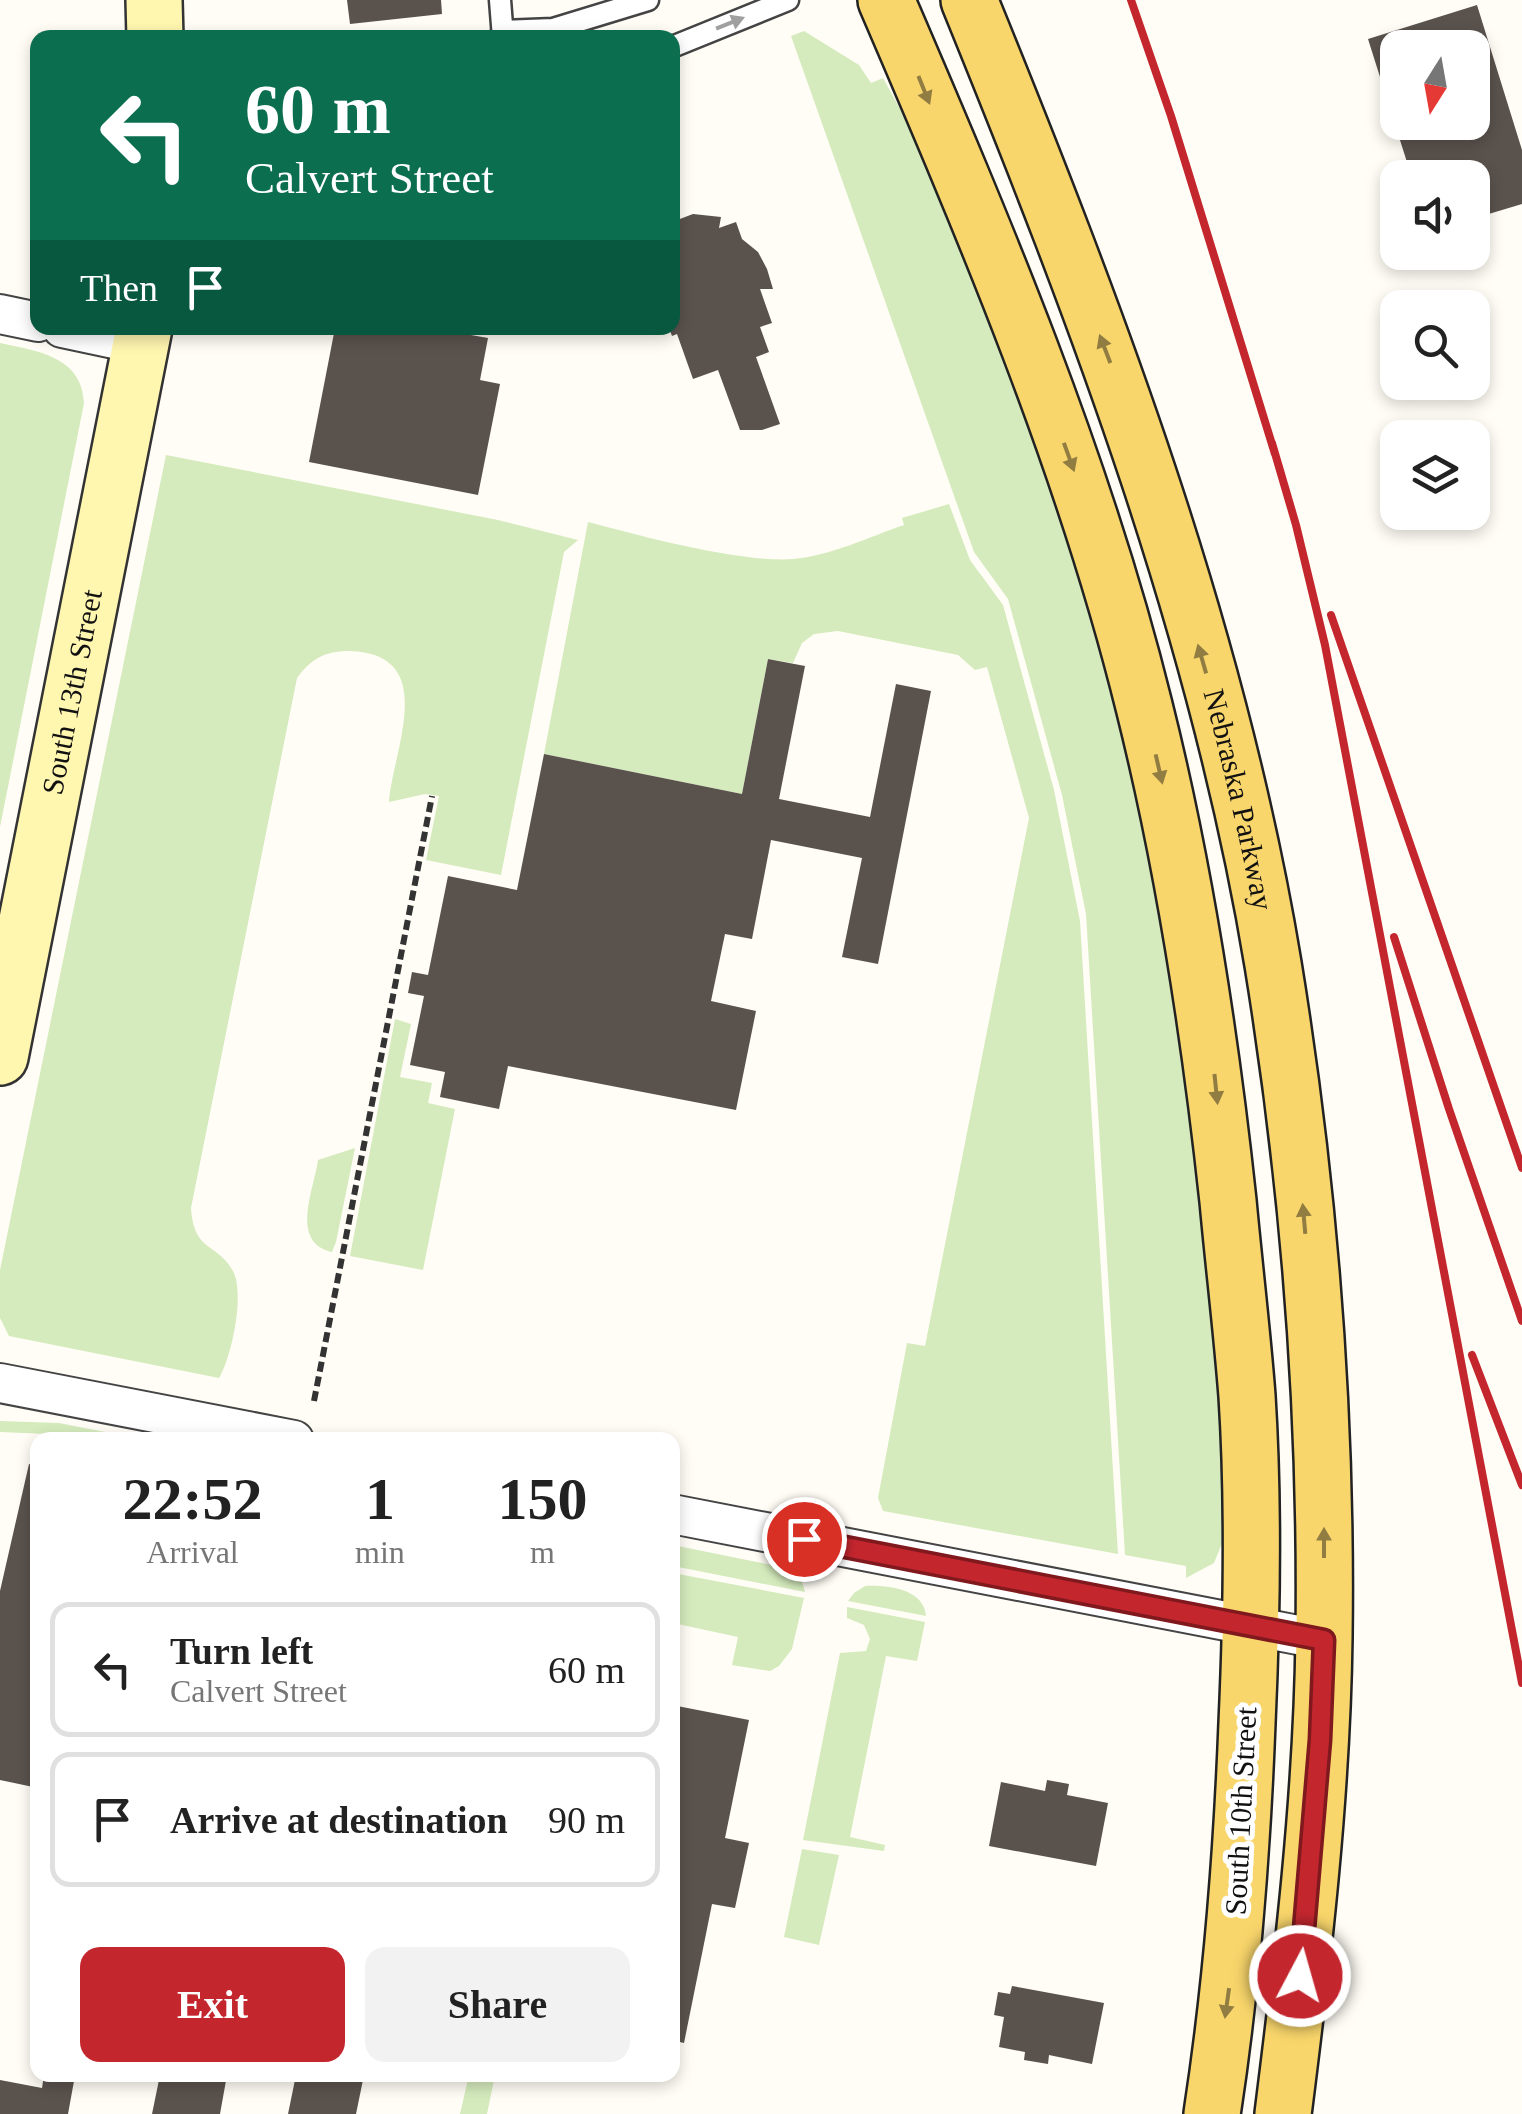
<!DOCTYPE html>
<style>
body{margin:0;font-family:Georgia,serif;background:#f2f2f2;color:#222;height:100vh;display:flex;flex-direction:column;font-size:38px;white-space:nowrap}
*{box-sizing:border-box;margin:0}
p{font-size:32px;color:#767676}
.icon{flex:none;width:55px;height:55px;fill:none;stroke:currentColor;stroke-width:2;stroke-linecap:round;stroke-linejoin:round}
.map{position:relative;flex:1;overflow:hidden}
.sheet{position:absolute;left:30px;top:1432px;width:650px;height:650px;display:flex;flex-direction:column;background:#fff;border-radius:20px;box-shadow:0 5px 15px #0003}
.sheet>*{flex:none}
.top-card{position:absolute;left:30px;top:30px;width:650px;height:305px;border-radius:20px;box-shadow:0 5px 15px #0003;background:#0b6e4f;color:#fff;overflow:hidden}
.needle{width:65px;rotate:191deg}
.buttons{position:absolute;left:1380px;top:30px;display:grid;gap:20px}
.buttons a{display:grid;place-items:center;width:110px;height:110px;border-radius:20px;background:#fff;box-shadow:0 5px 15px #0003;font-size:50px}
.pin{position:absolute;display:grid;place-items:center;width:85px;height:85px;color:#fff;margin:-42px;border:5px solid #fff;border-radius:50%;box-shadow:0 2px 10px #0007}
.me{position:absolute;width:110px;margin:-55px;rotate:6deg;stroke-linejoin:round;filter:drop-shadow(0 0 8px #0008)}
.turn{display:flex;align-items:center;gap:35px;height:210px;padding:0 50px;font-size:45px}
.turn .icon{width:130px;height:130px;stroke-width:2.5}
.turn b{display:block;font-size:70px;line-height:85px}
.then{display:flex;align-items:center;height:95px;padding:0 50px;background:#0003;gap:20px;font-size:38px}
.eta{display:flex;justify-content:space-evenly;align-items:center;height:170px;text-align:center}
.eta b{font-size:60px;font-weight:600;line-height:70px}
.primary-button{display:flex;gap:20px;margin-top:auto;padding:20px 50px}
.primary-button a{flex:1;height:115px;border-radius:20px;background:#c4262e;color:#fff;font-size:40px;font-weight:600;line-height:115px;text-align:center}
.primary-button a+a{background:#f2f2f2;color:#222}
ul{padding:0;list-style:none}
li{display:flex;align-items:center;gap:30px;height:135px;margin:0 20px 15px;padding:0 30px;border:5px solid #e0e0e0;border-radius:20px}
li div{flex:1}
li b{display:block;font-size:38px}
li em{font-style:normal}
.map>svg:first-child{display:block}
</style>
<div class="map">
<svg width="1522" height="2114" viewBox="0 0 1522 2114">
<rect width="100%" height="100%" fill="#fffdf5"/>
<path fill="#d5ebbd" d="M804 31 859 65 871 83 883 78 920 145 1003 342 1083 583 1136 791 1155 878 1199 1148 1222 1408 1225 1536 1214 1563 1186 1578V1566L1125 1555 1086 914 1062 795 1008 599 974 552 791 36Z
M0 343C37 351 82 356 84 403L0 827Z
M166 455 498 520 578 540 564 552 501 875 426 860 439 796 425 794 389 802C392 752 441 654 350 651 327 650 310 659 297 678L191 1208C194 1253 217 1242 233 1271 245 1293 232 1357 219 1378L9 1336 0 1318V1270Z
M949 504 970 560 1003 605 1054 790 1080 921 1118 1554 883 1511 878 1498 907 1343 925 1346 1029 818 987 667 975 670 958 655 838 631 814 634 802 643 793 663 768 659 742 794 544 754 588 522C641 536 741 563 793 559 830 556 869 537 904 525L902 518Z
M395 1019 411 1024 400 1077 432 1083 428 1103 455 1109 423 1270 350 1256Z
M355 1148 336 1242 332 1252C289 1242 314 1190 318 1160Z
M0 1421 59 1423 146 1440H84L48 1434 0 1432Z
M673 1545 786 1568 801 1578 805 1592 673 1566Z
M673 1573 804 1598 792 1649 779 1666 770 1671 737 1666 732 1665 738 1637 673 1623Z
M865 1586C888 1585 924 1589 926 1616L848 1601 854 1593Z
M847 1607 925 1622 917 1661 886 1656 850 1837 885 1845 884 1851 803 1840 840 1653 866 1651 870 1639 864 1625 847 1618Z
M802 1849 839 1855 819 1945 784 1937Z
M469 2075H495L487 2114H460Z"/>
<path fill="#5a524d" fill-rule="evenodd" d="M347 0H441L442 14 350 24Z
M1477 5 1522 150V204L1472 219V178H1412L1368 39ZM1398 48H1472V122H1398Z
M693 214 721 217 719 228 736 222 742 239 758 252 767 269 773 289H760L772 323 760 327 769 352 756 357 780 424 762 430H740L718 370 693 379 677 334 672 336 669 328H672V222Z
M335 328H455L454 332 488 338 480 380 500 384 478 495 309 462Z
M768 659 805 666 779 799 870 817 896 684 931 691 878 964 842 957 862 858 771 840 752 939 725 934 711 1001 756 1011 736 1110 508 1066 499 1109 440 1097 445 1072 410 1065 424 996 408 993 412 972 428 975 448 876 517 890 544 754 742 794Z
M29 1464 38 1466V1788L0 1780V1591Z
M672 1705 749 1720 725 1838 749 1843 735 1908 712 1904 684 2043 672 2040Z
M1047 1780 1069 1784 1067 1795 1108 1803 1096 1866 989 1846 1001 1782 1045 1791Z
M1012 1986 1104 2003 1092 2064 1049 2055 1048 2064 1024 2060 1025 2052 999 2047 1004 2017 994 2015 998 1992 1010 1994Z
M44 2075 74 2081 68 2114H0V2080L42 2088Z
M160 2075H227L220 2114H152Z
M296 2075H364L356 2114H288Z"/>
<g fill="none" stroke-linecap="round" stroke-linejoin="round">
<g stroke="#444" stroke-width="25">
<path id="service" d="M500 0 503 38
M502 31 553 29 648 0
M672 47 788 0"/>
</g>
<g stroke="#444" stroke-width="42">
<path id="minor" d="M0 314 38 322
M62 328 142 345
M0 1383 294 1440
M672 1514 1324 1640"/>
</g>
<g stroke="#333" stroke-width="60">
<g id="secondary">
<path d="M154 0 155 38"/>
<path id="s1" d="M0 1057 144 328"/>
</g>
</g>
<g stroke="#222" stroke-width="60">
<g id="primary">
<path d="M886 0C985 230 1084 463 1144 706 1185 869 1210 1034 1228 1201 1234 1266 1242 1331 1247 1396 1254 1505 1252 1614 1247 1723 1242 1854 1232 1984 1212 2114"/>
<path id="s2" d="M969 0C1096 312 1218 631 1273 964 1309 1185 1327 1413 1324 1637 1322 1796 1303 1956 1283 2114"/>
</g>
</g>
<path stroke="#333" stroke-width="6" stroke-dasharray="10 5" stroke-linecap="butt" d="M314 1401 432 796"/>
<use href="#service" stroke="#fff" stroke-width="20"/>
<use href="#minor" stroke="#fff" stroke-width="38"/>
<use href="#secondary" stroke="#fff6b0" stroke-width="55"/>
<use href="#primary" stroke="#f9d66b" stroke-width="55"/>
<path stroke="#c4262e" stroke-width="8" d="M1131 0 1171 116 1275 454
M1272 443 1296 525 1325 645 1522 1683
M1331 615 1522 1168
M1394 937 1449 1109 1522 1321
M1472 1355 1522 1485"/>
</g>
<defs><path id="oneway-solid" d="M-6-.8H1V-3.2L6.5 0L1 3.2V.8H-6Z" transform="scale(2.5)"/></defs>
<use fill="#a0a0a0" href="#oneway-solid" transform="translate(730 23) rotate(-22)"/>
<g fill="#917d42">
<use href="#oneway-solid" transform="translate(924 90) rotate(68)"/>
<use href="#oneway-solid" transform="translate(1105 349) rotate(-111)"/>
<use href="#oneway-solid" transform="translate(1069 457) rotate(70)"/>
<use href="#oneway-solid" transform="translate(1202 659) rotate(-106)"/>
<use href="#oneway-solid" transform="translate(1159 769) rotate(77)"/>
<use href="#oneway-solid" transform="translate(1216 1089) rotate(84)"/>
<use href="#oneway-solid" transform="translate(1304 1219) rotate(-95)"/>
<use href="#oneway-solid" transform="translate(1324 1543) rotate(-90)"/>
<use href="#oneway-solid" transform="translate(1227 2003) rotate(98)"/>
</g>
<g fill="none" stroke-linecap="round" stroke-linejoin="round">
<g stroke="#7f191e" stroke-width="25">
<path id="route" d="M804 1539 1324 1640 1320 1740 1300 1976"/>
</g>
<use href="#route" stroke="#c4262e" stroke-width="18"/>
</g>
<g text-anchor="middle" stroke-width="10" stroke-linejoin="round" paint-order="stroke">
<g font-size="30" fill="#111" stroke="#fff">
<text dy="10" stroke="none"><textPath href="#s1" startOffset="372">South 13th Street</textPath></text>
<text dy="10" stroke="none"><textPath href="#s2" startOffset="845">Nebraska Parkway</textPath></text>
<text transform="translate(1241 1811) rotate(-87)" y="10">South 10th Street</text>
</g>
</g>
</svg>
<div class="buttons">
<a><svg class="needle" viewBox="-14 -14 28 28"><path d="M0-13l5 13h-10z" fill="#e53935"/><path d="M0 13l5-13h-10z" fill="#767676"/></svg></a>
<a><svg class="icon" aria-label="sound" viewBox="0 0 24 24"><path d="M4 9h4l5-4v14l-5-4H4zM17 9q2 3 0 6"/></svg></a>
<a><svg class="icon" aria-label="search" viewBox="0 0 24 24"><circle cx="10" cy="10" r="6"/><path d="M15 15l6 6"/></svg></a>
<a><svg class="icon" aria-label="layers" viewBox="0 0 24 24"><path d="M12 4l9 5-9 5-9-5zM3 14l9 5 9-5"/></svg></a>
</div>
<div class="pin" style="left:804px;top:1539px;background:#d93025"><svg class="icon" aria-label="arrive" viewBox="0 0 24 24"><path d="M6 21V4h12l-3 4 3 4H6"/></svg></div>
<svg class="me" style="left:1300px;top:1976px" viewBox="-20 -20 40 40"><circle r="17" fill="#c4262e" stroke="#fff" stroke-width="3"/><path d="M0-11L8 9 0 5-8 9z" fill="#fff"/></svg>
<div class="top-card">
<div class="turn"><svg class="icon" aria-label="left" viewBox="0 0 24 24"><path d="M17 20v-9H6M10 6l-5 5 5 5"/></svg><div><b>60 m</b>Calvert Street</div></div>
<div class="then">Then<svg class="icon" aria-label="arrive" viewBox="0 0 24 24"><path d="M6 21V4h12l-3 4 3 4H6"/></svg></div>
</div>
<section class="sheet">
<div class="eta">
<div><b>22:52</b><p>Arrival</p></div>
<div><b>1</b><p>min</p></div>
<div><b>150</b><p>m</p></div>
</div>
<ul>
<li><svg class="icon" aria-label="left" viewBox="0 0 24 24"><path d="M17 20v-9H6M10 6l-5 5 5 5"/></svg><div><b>Turn left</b><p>Calvert Street</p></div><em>60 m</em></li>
<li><svg class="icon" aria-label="arrive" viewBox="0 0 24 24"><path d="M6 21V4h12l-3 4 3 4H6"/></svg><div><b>Arrive at destination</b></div><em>90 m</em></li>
</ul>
<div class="primary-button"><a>Exit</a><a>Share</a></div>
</section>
</div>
